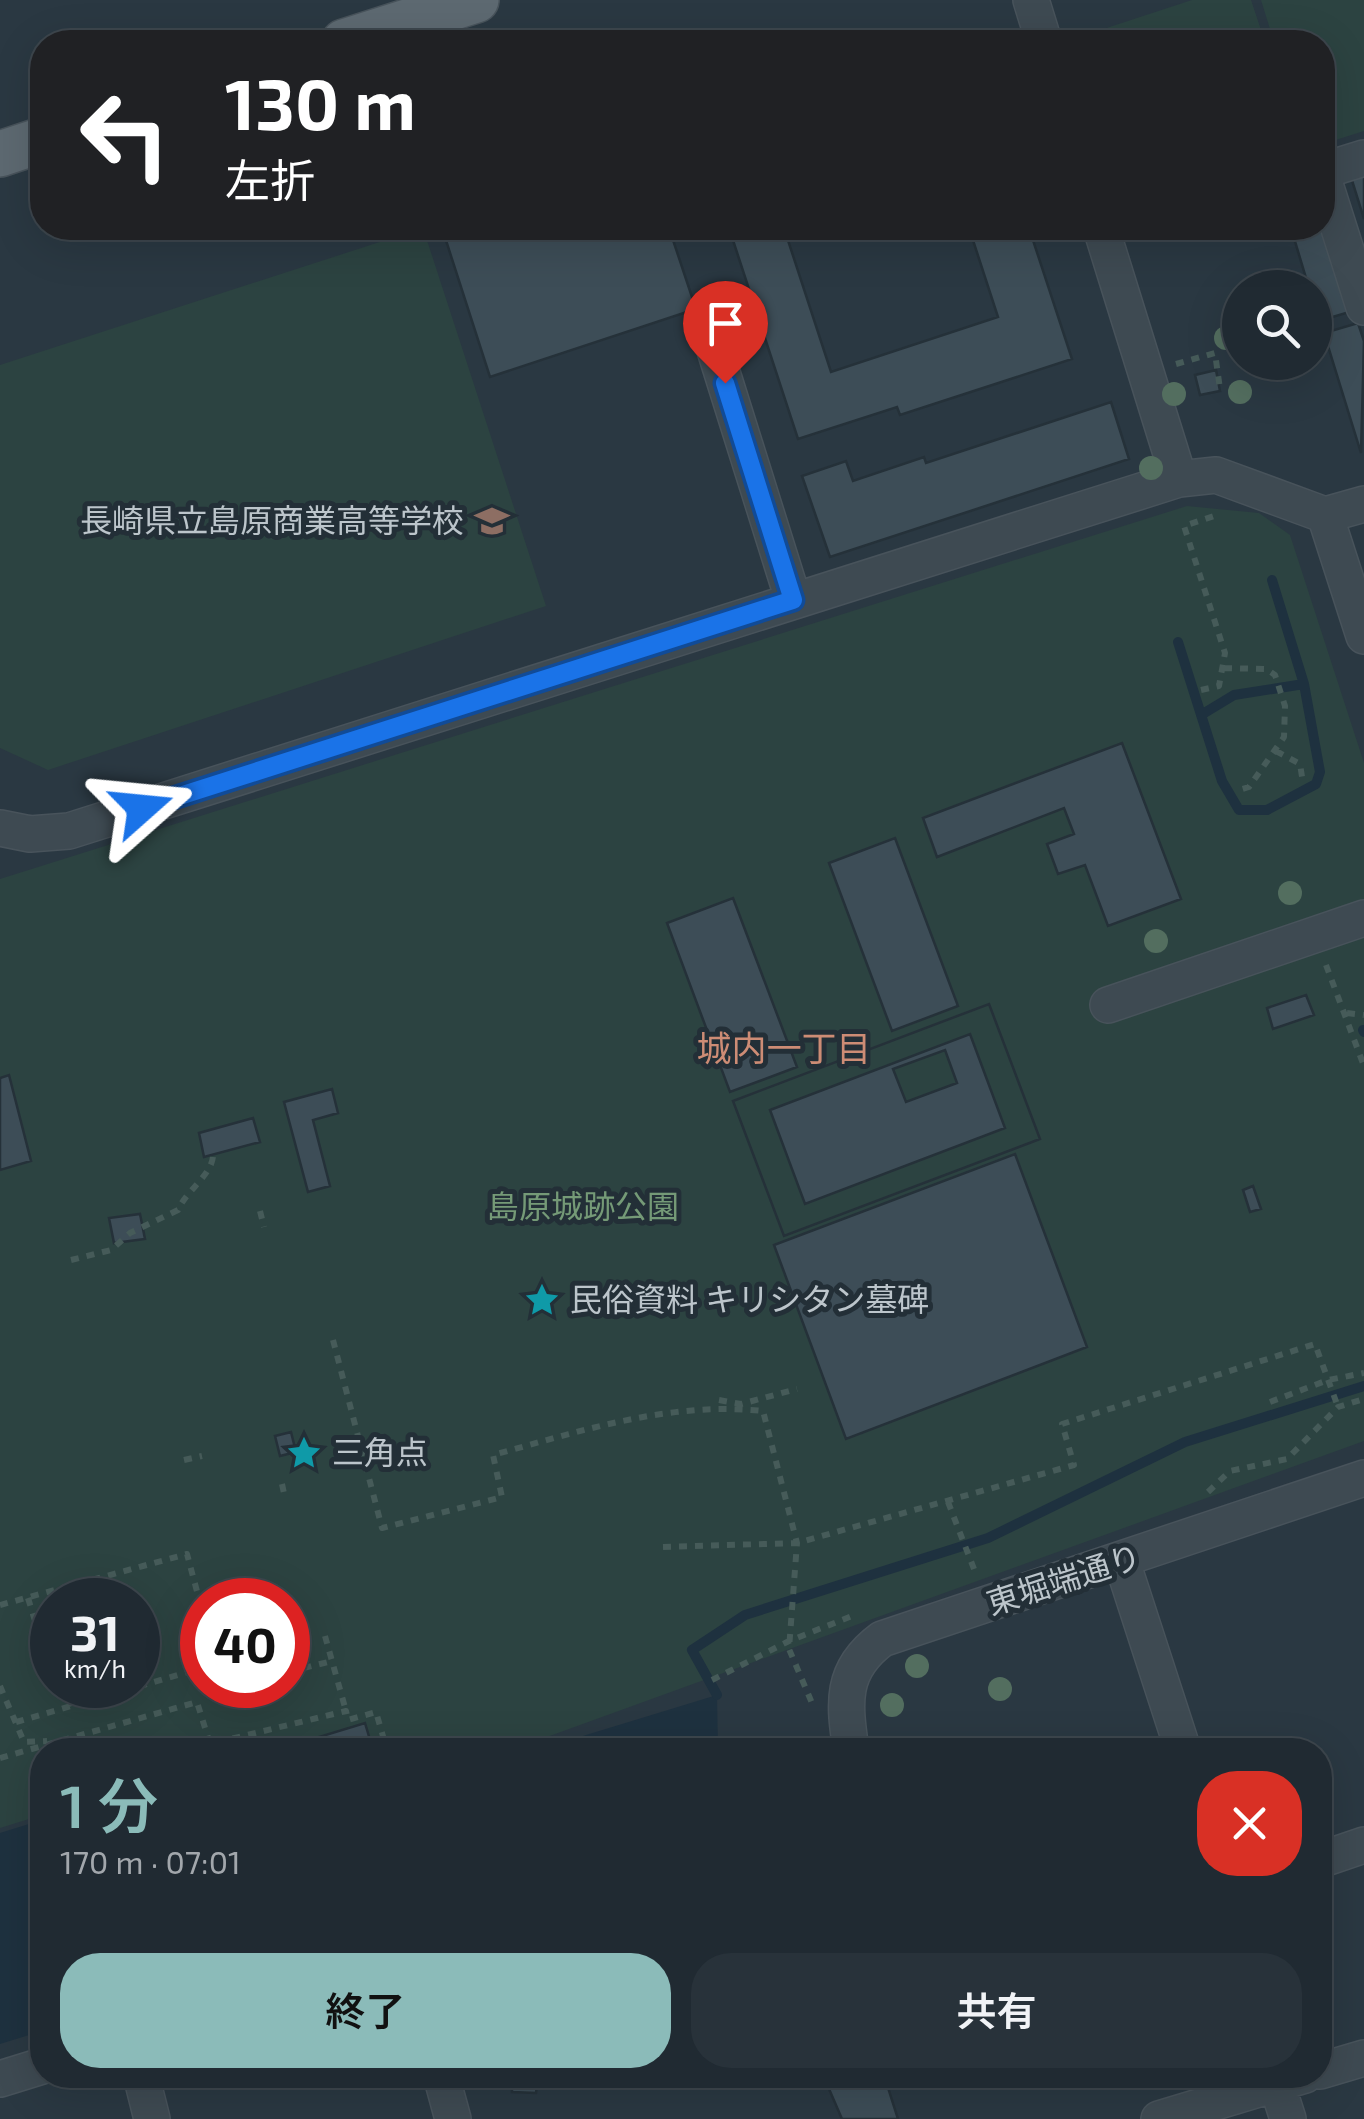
<!DOCTYPE html>
<html lang="ja">
<meta charset="utf-8">
<style>
body{margin:0;font-family:"Exo 2","Noto Sans JP",sans-serif;background:#28323a;color:#f1f3f6;height:100vh;display:flex;flex-direction:column;font-size:38px;white-space:nowrap}
*{box-sizing:border-box;margin:0}
p{font-size:32px;color:#a2a7ac}
.icon{flex:none;width:55px;height:55px;fill:none;stroke:currentColor;stroke-width:2;stroke-linecap:round;stroke-linejoin:round}
.map{position:relative;flex:1;overflow:hidden}
.panel{position:absolute;left:30px;top:1738px;width:1302px;height:350px;display:flex;flex-direction:column;background:#202a32;border-radius:40px;box-shadow:0 10px 40px #0002,0 0 0 2px #3d464d}
.panel>*{flex:none}
.banner{position:absolute;left:30px;top:30px;width:1305px;height:210px;border-radius:40px;box-shadow:0 10px 40px #0002,0 0 0 2px #3d464d;background:#202124;color:#fff;overflow:hidden}
.tools{position:absolute;left:1222px;top:270px;display:grid;gap:20px}
.tools a{display:grid;place-items:center;width:110px;height:110px;border-radius:50%;background:#202a32;box-shadow:0 10px 40px #0002,0 0 0 2px #3d464d;font-size:50px}
.speed{position:absolute;left:30px;top:1578px;display:flex;gap:20px;font-size:50px;font-weight:700;text-align:center}
.speed>*{display:grid;place-content:center;width:130px;height:130px;border-radius:50%;background:#202a32;box-shadow:0 10px 40px #0002,0 0 0 2px #3d464d;line-height:1}
.speed small{font-size:25px;font-weight:400}
.speed .limit{border:15px solid #d22;background:#fff;color:#111}
.pin{position:absolute;display:grid;place-items:center;width:85px;height:85px;color:#fff;margin:-102px -42px;border-radius:50% 50% 50% 0;rotate:-45deg;box-shadow:0 0 10px #0007}
.pin .icon{rotate:45deg}
.me{position:absolute;width:110px;margin:-55px;rotate:72deg;stroke-linejoin:round;filter:drop-shadow(0 0 8px #0008)}
.turn{display:flex;align-items:center;gap:35px;height:210px;padding:0 30px;font-size:45px}
.turn .icon{width:130px;height:130px;stroke-width:2.5}
.turn b{display:block;font-size:70px;line-height:85px}
.round{display:grid;place-items:center;flex:none;width:105px;height:105px;border-radius:40px;background:#28323a}
.head{display:flex;align-items:center;justify-content:space-between;height:170px;padding:0 30px}
h1{font-size:60px;font-weight:600;line-height:75px;color:#8bbbb9}
.primary-button{display:flex;gap:20px;margin-top:auto;padding:20px 30px}
.primary-button a{flex:1;height:115px;border-radius:40px;background:#8bbbb9;color:#111;font-size:40px;font-weight:600;line-height:115px;text-align:center}
.primary-button a+a{background:#28323a;color:#f1f3f6}
.map>svg:first-child{display:block}
</style>
<div class="map">
<svg width="1364" height="2119" viewBox="0 0 1364 2119">
<rect width="100%" height="100%" fill="#2a3842"/>
<path fill="#2c4341" fill-rule="evenodd" d="M1192 0H1251L1265 42H1074L1073 39Z
M1261 0H1364V131L1323 144 1322 42H1274Z
M423 228 546 606 48 770 0 748V365Z
M1187 506 1259 513 1290 535 1364 763V1441L511 1750H42V1815L0 1828V879ZM52 1600H138V1685H52ZM202 1600H288V1685H202Z"/>
<path fill="#1e313f" d="M717 1695 718 1750H537Z
M42 1820V2031L0 2044V1833Z"/>
<g fill="none" stroke-linecap="round" stroke-linejoin="round">
<path stroke="#1e313f" stroke-width="10" d="M1178 642 1222 781 1239 810H1267L1316 784 1320 772 1304 684 1272 580
M1201 715 1234 695 1304 684
M1363 1030 1364 1032
M717 1695 692 1650 745 1615 988 1538 1185 1442 1364 1386"/>
</g>
<path fill="#3d4d57" stroke="#253139" stroke-width="2.5" fill-rule="evenodd" d="M1364 173V219L1351 177Z
M442 228H669L696 309 490 377Z
M729 228H784L831 372 998 317 969 228H1029L1072 359 900 415 897 407 798 439Z
M1291 228H1322L1353 311 1319 321 1315 288H1309Z
M1358 323 1364 341 1361 453 1324 333Z
M1216 370 1220 391 1200 395 1195 375Z
M1111 402 1129 459 830 557 802 476 846 461 853 481 924 457 926 463Z
M1122 743 1181 899 1108 926 1085 865 1058 874 1047 844 1074 834 1064 808 937 857 923 818Z
M895 838 958 1006 892 1031 829 863Z
M733 898 797 1067 730 1092 667 923Z
M1306 995 1314 1015 1273 1029 1267 1008Z
M989 1004 1040 1139 784 1236 733 1101ZM970 1034 1005 1128 805 1204 770 1110Z
M989 1004 1040 1139 784 1236 733 1101Z
M945 1050 957 1083 906 1102 893 1069Z
M9 1075 31 1161 0 1170V1078Z
M332 1089 338 1113 313 1120 330 1186 308 1192 284 1102Z
M253 1118 260 1142 204 1157 199 1133Z
M1015 1154 1087 1347 846 1439 774 1245Z
M1253 1186 1261 1209 1250 1212 1243 1190Z
M140 1214 145 1239 114 1243 109 1218Z
M291 1432 296 1452 280 1456 275 1436Z
M52 1648V1661L42 1663 39 1652Z
M365 1723 373 1750H312L309 1740Z
M504 2075H573V2078L552 2077V2085H537L536 2093 512 2092V2088H504Z
M823 2075H884L898 2119H842Z"/>
<g fill="none" stroke-linecap="round" stroke-linejoin="round">
<g stroke="#48535b" stroke-width="38">
<path id="minor" d="M1031 0 1044 42
M1322 171 1364 158
M1322 175 1364 307
M1101 228 1179 479
M714 347 793 599
M1325 515 1364 636
M0 828 30 834 69 831 1179 479 1216 475 1325 515 1364 504
M1108 1005 1364 918
M1122 1562 1183 1750
M851 1750C844 1703 840 1670 882 1639L1364 1478
M1320 1860 1364 1845
M1320 2071 1364 2058
M141 2075 152 2119
M441 2075 453 2119
M1274 2075 1288 2119
M0 2079 42 2066
M1159 2119 1305 2075"/>
</g>
<g stroke="#48535b" stroke-width="48">
<path id="major" d="M344 42 476 0
M0 154 42 140"/>
</g>
<path stroke="#465b59" stroke-width="6" stroke-dasharray="8 8" stroke-linecap="butt" d="M1176 364 1215 353 1220 389
M1224 668 1266 669 1275 675 1285 706 1284 737 1249 787 1236 791
M1201 690 1219 686 1225 653 1184 526 1220 514
M1276 751 1300 764 1303 783
M1326 965 1364 1066
M1347 1013 1364 1015
M260 1211 264 1227
M71 1260 111 1250 130 1233 178 1210C186 1191 213 1174 213 1155
M333 1340 382 1528 502 1497 493 1455C581 1431 670 1401 763 1411L797 1543 789 1649 812 1703
M719 1400 741 1404 797 1389
M1270 1402 1328 1380 1364 1373
M184 1460 202 1456
M282 1484 285 1498
M1208 1492 1230 1471 1287 1459 1338 1407 1364 1399
M948 1502 974 1569
M663 1547 797 1543 1074 1465 1062 1424 1315 1344 1338 1407
M28 1598 43 1647
M0 1605 187 1554 202 1610
M325 1636 346 1711
M288 1672 332 1661
M712 1680 789 1641 852 1616
M65 1685 72 1706
M223 1685 224 1689 240 1685
M0 1686 24 1742 47 1741
M16 1722 202 1668
M0 1758 197 1702 210 1744 346 1711 348 1720 376 1712 387 1750"/>
<use href="#minor" stroke="#3e4a52" stroke-width="35"/>
<use href="#major" stroke="#5d6971" stroke-width="45"/>
</g>
<g fill="#536e5f">
<circle cx="1226" cy="338" r="12"/>
<circle cx="1240" cy="392" r="12"/>
<circle cx="1174" cy="394" r="12"/>
<circle cx="1151" cy="468" r="12"/>
<circle cx="1290" cy="893" r="12"/>
<circle cx="1156" cy="941" r="12"/>
<circle cx="917" cy="1666" r="12"/>
<circle cx="1000" cy="1689" r="12"/>
<circle cx="892" cy="1705" r="12"/>
</g>
<g fill="none" stroke-linecap="round" stroke-linejoin="round">
<g stroke="#114b97" stroke-width="25">
<path id="route" d="M142 808 793 600 725 383"/>
</g>
<use href="#route" stroke="#1a73e8" stroke-width="18"/>
</g>
<defs>
<g id="school-bare" transform="scale(2.7)"><path d="M0-5L7-2L0 1L-7-2ZM-4 1L0 2.5L4 1V4Q0 6-4 4Z" fill="#8d6e63" stroke="#232f37" stroke-width="2.5" paint-order="stroke"/></g>
<g id="sight-bare" transform="scale(2.7)"><path d="M0-6L1.8-2.2L6-1.7L2.9 1.2L3.7 5.4L0 3.3L-3.7 5.4L-2.9 1.2L-6-1.7L-1.8-2.2Z" fill="#0f9aa8" stroke="#232f37" stroke-width="2.5" paint-order="stroke"/></g>
</defs>
<g fill-rule="evenodd">
<use href="#school-bare" x="492" y="521"/>
<use href="#sight-bare" x="542" y="1300"/>
<use href="#sight-bare" x="304" y="1453"/>
</g>
<g text-anchor="middle" stroke-width="10" stroke-linejoin="round" paint-order="stroke">
<g font-size="32" fill="#bcc5cb" stroke="#232f37" text-anchor="start">
<text x="464" y="532" text-anchor="end">長崎県立島原商業高等学校</text>
<text x="570" y="1311">民俗資料 キリシタン墓碑</text>
<text x="332" y="1464">三角点</text>
</g>
<g font-size="32" fill="#759a77" stroke="#232f37">
<text x="583" y="1218">島原城跡公園</text>
</g>
<g font-size="32" fill="#bcc5cb" stroke="#232f37">
<text transform="translate(1064 1580) rotate(-18)" y="11">東堀端通り</text>
</g>
<g font-size="35" fill="#cd8c75" stroke="#232f37">
<text x="784" y="1061">城内一丁目</text>
</g>
</g>
</svg>
<div class="tools">
<a><svg class="icon" aria-label="search" viewBox="0 0 24 24"><circle cx="10" cy="10" r="6"/><path d="M15 15l6 6"/></svg></a>
</div>
<div class="speed"><div>31<small>km/h</small></div><div class="limit">40</div></div>
<div class="pin" style="left:725px;top:383px;background:#d93025"><svg class="icon" aria-label="arrive" viewBox="0 0 24 24"><path d="M6 21V4h12l-3 4 3 4H6"/></svg></div>
<svg class="me" style="left:142px;top:808px" viewBox="-20 -20 40 40"><path d="M0-17L14 15 0 8-14 15z" fill="#1a73e8" stroke="#fff" stroke-width="4"/></svg>
<div class="banner">
<div class="turn"><svg class="icon" aria-label="left" viewBox="0 0 24 24"><path d="M17 20v-9H6M10 6l-5 5 5 5"/></svg><div><b>130 m</b>左折</div></div>
</div>
<section class="panel">
<div class="head"><div><h1>1 分</h1><p>170 m · 07:01</p></div><a class="round" style="background:#d93025;color:#fff"><svg class="icon" aria-label="close" viewBox="0 0 24 24"><path d="M6 6l12 12M18 6L6 18"/></svg></a></div>
<div class="primary-button"><a>終了</a><a>共有</a></div>
</section>
</div>
